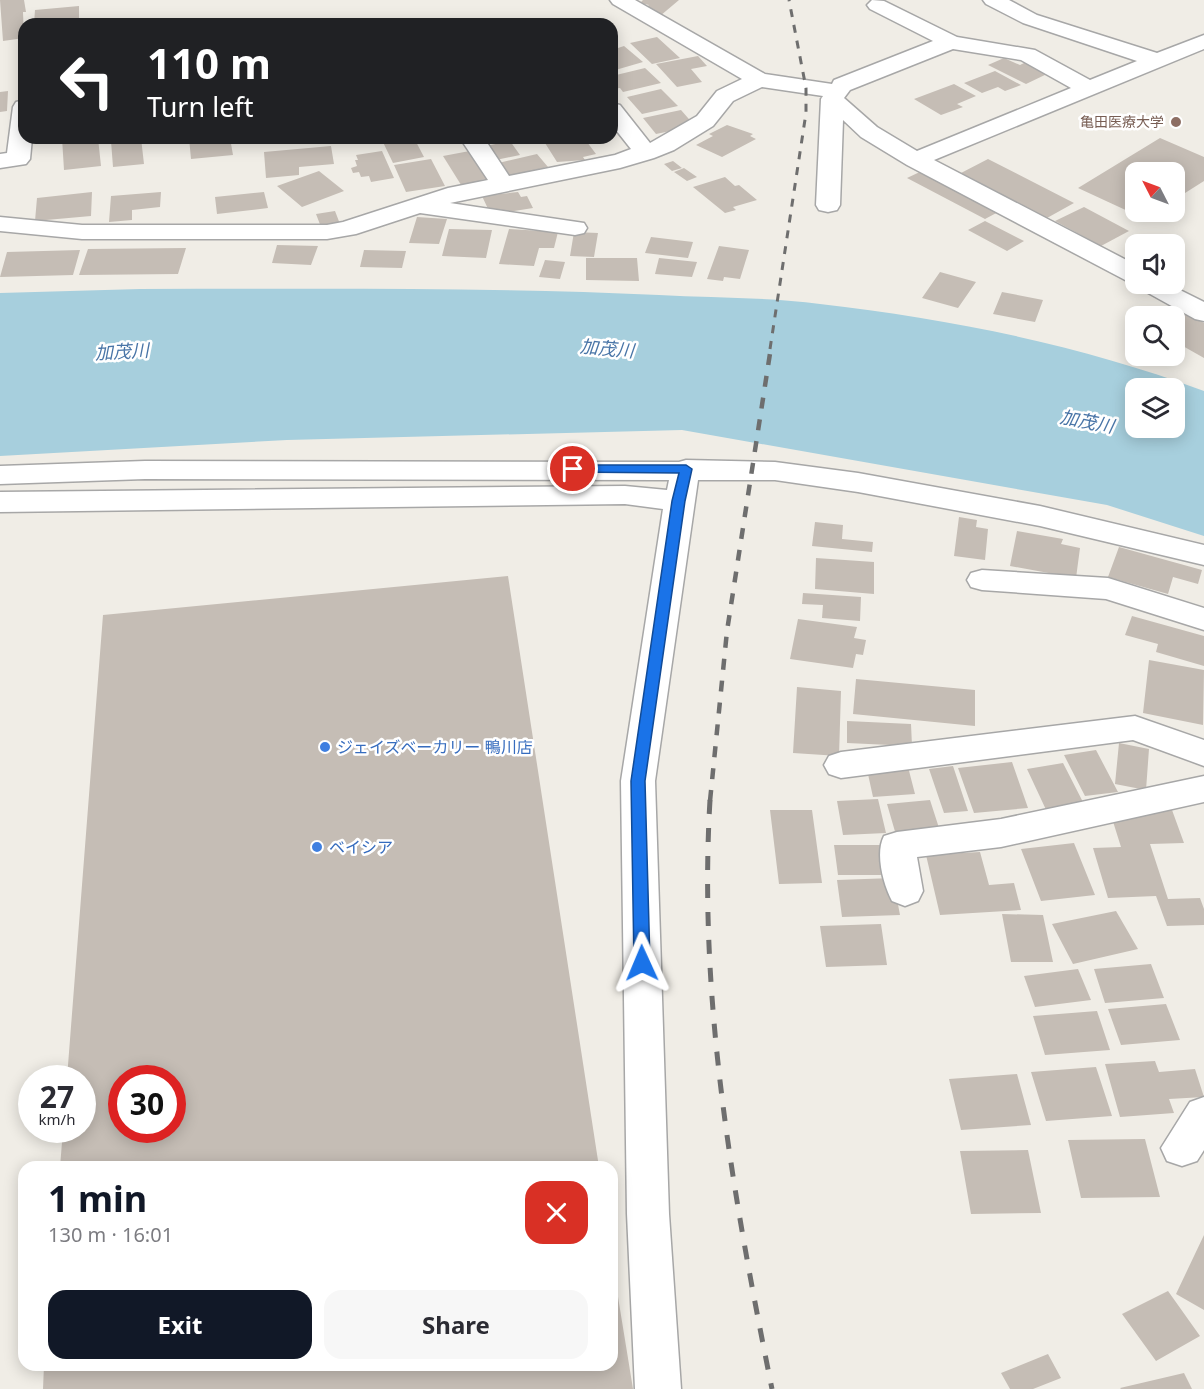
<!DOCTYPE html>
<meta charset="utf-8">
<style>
body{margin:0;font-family:"Noto Sans","Noto Sans JP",sans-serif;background:#f7f7f7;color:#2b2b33;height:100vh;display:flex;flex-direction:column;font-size:22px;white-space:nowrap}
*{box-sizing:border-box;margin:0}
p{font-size:20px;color:#7c7c81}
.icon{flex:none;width:33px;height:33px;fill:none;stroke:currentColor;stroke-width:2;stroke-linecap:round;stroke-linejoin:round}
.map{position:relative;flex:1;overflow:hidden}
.details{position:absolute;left:18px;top:1161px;width:600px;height:210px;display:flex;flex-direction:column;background:#fff;border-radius:18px;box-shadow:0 3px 15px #0003}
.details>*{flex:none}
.guide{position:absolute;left:18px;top:18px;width:600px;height:126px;border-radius:18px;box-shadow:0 3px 15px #0003;background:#202124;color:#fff;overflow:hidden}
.needle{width:39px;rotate:312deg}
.tools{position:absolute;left:1125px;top:162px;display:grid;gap:12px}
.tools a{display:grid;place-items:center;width:60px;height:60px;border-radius:12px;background:#fff;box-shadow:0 3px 15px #0003;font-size:30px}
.speed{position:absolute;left:18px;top:1065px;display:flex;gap:12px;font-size:30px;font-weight:700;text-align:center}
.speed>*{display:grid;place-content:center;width:78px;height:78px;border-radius:50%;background:#fff;box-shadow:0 3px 15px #0003;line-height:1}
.speed small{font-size:15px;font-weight:400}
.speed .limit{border:9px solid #d22;background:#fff;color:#111}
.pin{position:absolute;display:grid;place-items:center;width:51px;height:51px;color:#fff;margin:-26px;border:3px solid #fff;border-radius:50%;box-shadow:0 2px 6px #0007}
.me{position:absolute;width:66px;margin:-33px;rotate:359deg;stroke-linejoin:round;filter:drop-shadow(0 0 4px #0008)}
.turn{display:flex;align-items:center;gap:21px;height:126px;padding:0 30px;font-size:27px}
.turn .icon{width:78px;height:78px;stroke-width:2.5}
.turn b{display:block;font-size:42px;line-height:51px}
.round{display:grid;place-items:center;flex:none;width:63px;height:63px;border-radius:18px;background:#f7f7f7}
.head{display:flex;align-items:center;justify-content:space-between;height:102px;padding:0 30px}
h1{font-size:36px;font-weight:700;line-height:45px;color:#111827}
.button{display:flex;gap:12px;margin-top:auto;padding:12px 30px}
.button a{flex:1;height:69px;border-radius:18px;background:#111827;color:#fff;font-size:24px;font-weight:700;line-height:69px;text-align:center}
.button a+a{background:#f7f7f7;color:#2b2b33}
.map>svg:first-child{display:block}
</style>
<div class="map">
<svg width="1204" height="1389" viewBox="0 0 1204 1389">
<rect width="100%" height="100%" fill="#f0ede6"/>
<path fill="#a7cfdd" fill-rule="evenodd" d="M140 289C313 289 486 287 659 295 712 298 767 297 820 304 950 319 1081 345 1204 391V536L1107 505 682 430 287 440 0 456V293ZM1136 388H1174V428H1136Z"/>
<path fill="#c5bdb5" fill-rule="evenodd" d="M0 0H24L26 12H23L24 38 3 41Z
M643 0H679L660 16 641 11 649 5 640 3Z
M79 6V21L34 24 35 10Z
M657 37 680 58 652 64 630 43Z
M624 46 643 62 612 71V50Z
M698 56 707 66 691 69 702 82 677 87 656 64Z
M1004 58 1020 65 1026 62 1049 73 1026 84 988 65Z
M645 68 661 83 623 92 620 88 612 89V76Z
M995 71 1021 85 1005 91 998 87 982 93 964 83Z
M954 84 976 96 957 104 963 107 941 115 914 99Z
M661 89 678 106 642 114 627 97Z
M8 91 7 111 0 112V92Z
M681 110 695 126 656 134 643 118Z
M727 125 753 134 750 136 756 139 722 157 696 145 713 136 709 134Z
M62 138H98L101 166 64 170Z
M141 138 144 164 113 167 111 141Z
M189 138H230L233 155 191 159Z
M381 138H414L424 157 393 163Z
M574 138H584L596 154 583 157 585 160 557 162 545 143Z
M1160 138 1204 157V181L1174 200V172H1136V212H1156L1145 219 1078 188Z
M510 141 520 155 491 161 481 147Z
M331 146 334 164 299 167V175L266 178 264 152Z
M475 150 493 178 481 180 483 184 463 188 443 156Z
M382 151 394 178 371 182 369 176 361 177 359 172 353 173 351 168 357 166 355 160H358L356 155Z
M537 154 548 167 504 177 494 164Z
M431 159 445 186 406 192 394 165Z
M988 159 1074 203 1047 218 961 173Z
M673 161 682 168 672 171 664 164Z
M684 168 697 177 687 181 674 172Z
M924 170 1002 210 985 219 907 178Z
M319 171 344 191 302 207 277 186Z
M725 177 735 186 739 185 757 200 733 207 736 210 725 213 693 187Z
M92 192 91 216 35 221 37 198Z
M161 192 160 207 132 210V220L109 222 111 196Z
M264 192 268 208 217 214 215 197Z
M518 192 521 197 527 196 533 208 508 212 499 209 489 211 482 196Z
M1084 207 1129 231 1101 246 1055 221Z
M335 211 340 224 321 227 316 214Z
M417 217 447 219 439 244 409 243Z
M985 221 1024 241 1007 251 968 230Z
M449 229 492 230 486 258 442 256Z
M509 229 558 232 554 248H539L534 266 499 264Z
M574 232 598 233 594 257 570 256Z
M651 237 693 242 688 258 645 253Z
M277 245 318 246 311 265 272 263Z
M719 246 749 250 740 279 724 277 723 281 707 279Z
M186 248 178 274 79 275 88 249Z
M80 250 73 275 0 277 7 252Z
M364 250 406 251 402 268 360 267Z
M586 258H637L639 281 586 280Z
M659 258 697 262 692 277 655 274Z
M545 260 565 262 560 279 539 277Z
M940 272 976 282 958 308 922 298Z
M1002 292 1043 300 1035 322 993 314Z
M1184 312 1204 323V358L1174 341V317Z
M959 517 977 520 976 527 988 529 985 560 954 556Z
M815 522 843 525 842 539 873 542 872 552 812 546Z
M1017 531 1063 539 1061 544 1080 548 1076 578 1010 566Z
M1119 547 1202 570 1198 584 1173 577 1168 594 1108 577Z
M816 558 874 562V594L815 589Z
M508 576 599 1167H60L63 1130H82V1078H67L103 615ZM122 1078H172V1130H122Z
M803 593 861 597 860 621 822 618 823 605 802 604Z
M1132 616 1204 636V666L1156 652 1158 644 1125 635Z
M798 619 857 627 854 638 866 640 863 655 856 654 853 668 790 659Z
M1149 660 1204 670 1203 725 1143 713Z
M856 679 975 690V726L853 714Z
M797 687 841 691 839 756 793 753Z
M847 721 911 724 912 746 847 743Z
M1119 743 1149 749 1146 790 1115 784Z
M1096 750 1118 792 1085 796 1064 755Z
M1012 762 1028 808 974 813 958 768Z
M907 763 915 794 873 797 866 765Z
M1063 763 1086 808 1048 814 1027 769Z
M953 766 968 811 944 813 929 769Z
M878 799 886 833 843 835 837 801Z
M930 800 940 831 896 835 887 804Z
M770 810H812L822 883 779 884Z
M1172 810 1184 843 1150 844 1168 899 1200 898 1204 909V925L1167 926 1156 896 1108 898 1093 848 1121 847 1110 812Z
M1074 843 1095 895 1041 901 1021 849Z
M834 845H885L889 875H838Z
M980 852 989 885 1014 883 1021 910 940 915 926 855Z
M893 878 900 915 842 917 837 880Z
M1116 911 1138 949 1073 964 1052 924Z
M1002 914 1043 915 1053 962H1011Z
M881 924 887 965 826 967 820 926Z
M1151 964 1164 998 1105 1003 1094 969Z
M1078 969 1091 1000 1035 1007 1024 976Z
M1166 1004 1180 1040 1121 1045 1108 1009Z
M1097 1011 1110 1050 1045 1055 1033 1016Z
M1155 1061 1159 1072 1195 1069 1204 1097 1169 1099 1174 1113 1120 1117 1105 1064Z
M1096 1067 1112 1116 1046 1121 1031 1072Z
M1017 1074 1031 1125 961 1130 949 1079Z
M1145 1139 1160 1197 1081 1198 1068 1140Z
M1028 1150 1041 1213 971 1214 960 1151Z
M1204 1235V1310L1176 1294Z
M612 1260 633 1389H43L44 1365H612Z
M1168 1291 1200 1336 1156 1361 1122 1314Z
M1048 1354 1061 1378 1033 1389H1010L1001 1373Z
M1184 1373 1192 1389H1121L1120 1388Z"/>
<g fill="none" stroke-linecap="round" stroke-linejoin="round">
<g stroke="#a7a7a7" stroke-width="3">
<path id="minor" d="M610 0H635L765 74 832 84 834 80 933 41 870 9 867 5 872 0 884 1 957 37 1035 50 1090 80 1137 61 1023 23 986 4 983 0H1009L1037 15 1157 53 1204 35V49L934 160 1136 265 1137 284 1127 281 907 165 861 137 843 120 840 205 837 210 828 212 819 210 816 205 821 99 823 96 762 87 733 101 713 126 674 150 654 158 620 168 450 203 584 223 587 228 584 233 575 235 420 213 356 234 327 239H82L0 231V217L82 225H327L343 222 448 188 488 180 460 138H484L509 176 615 155 631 149 612 125V103L620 105 650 143 697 116 717 91 742 79 613 4ZM953 49 1021 60 1071 88 917 151 877 127 844 98 850 90Z
M24 100V138H32L30 159 26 164 0 168V154L7 153 13 107 16 102Z
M1137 284H1168L1204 302V321L1195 319 1141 289Z
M686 460 775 462 858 473 1040 506 1204 545V565L1040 526 858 492 775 480H698L655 781 669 1214 681 1389H635L627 1214 621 781 663 509 625 504 0 512V492L625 486 667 490 669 480 145 479 0 484V466L145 461 679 462Z
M982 570 1108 578 1204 608V630L1106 599 982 590 971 587 967 580 971 573Z
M1135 716 1204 740V766L1133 740 841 778 829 774 824 765 829 756 841 752Z
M1204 776V802L1001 847 917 857 923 891 918 901 905 906 892 901C883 884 875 853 884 836L897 832 1001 819Z
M1204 1097V1150L1197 1161 1182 1166 1167 1161 1161 1148 1190 1102Z"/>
</g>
<use href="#minor" fill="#fff" fill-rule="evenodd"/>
<path stroke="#6e6e6e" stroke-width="3" stroke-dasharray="8 8" stroke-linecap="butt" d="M770 349 806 113V88L789 0"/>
<path stroke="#6e6e6e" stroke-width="4.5" stroke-dasharray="11 11" stroke-linecap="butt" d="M710 801 727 631 771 347"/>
<path stroke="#6e6e6e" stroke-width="5" stroke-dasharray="14 14" stroke-linecap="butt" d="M710 800C698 999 733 1195 772 1389"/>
</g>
<path fill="#1a73e8" stroke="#114b97" stroke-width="1.5" d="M573 465H686L692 469 685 501 645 781 650 963 648 968 642 969 637 968 634 963 631 781 672 501 679 473 568 472V467Z"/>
<circle fill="#8d6e63" stroke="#fff" stroke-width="2" cx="1176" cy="122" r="6"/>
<g fill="#3f7fe0" stroke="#fff" stroke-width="2">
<circle cx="325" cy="747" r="6"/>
<circle cx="317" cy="847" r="6"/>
</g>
<g text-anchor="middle" stroke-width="5" stroke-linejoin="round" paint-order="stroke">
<g font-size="14" fill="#785e54" stroke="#fff" text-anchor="end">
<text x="1164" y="127">亀田医療大学</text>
</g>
<g font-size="16" fill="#366cbe" stroke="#fff" text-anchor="start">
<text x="337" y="753">ジェイズベーカリー 鴨川店</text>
<text x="329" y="853">ベイシア</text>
</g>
<g font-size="18" font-style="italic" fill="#4975a7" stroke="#fff">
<text transform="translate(607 349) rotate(5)" y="6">加茂川</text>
<text transform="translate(122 352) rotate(-3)" y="6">加茂川</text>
<text transform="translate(1087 422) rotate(11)" y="6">加茂川</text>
</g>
</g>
</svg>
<div class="tools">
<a><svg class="needle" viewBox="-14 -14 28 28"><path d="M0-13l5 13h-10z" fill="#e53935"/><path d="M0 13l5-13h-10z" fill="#7c7c81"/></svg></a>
<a><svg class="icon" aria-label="sound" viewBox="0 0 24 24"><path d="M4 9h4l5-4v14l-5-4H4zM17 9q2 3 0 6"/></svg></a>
<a><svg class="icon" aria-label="search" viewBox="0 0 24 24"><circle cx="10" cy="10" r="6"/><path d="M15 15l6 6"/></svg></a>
<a><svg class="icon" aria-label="layers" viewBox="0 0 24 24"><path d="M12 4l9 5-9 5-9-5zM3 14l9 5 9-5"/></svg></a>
</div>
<div class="speed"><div>27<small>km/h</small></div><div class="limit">30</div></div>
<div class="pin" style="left:573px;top:469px;background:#d93025"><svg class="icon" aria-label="arrive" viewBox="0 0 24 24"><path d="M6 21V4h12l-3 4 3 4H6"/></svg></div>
<svg class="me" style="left:642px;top:963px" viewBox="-20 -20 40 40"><path d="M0-17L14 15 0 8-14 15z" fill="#1a73e8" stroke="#fff" stroke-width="4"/></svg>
<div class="guide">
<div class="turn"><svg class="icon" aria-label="left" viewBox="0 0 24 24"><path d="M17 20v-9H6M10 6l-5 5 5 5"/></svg><div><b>110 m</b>Turn left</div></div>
</div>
<section class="details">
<div class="head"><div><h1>1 min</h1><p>130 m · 16:01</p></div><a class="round" style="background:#d93025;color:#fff"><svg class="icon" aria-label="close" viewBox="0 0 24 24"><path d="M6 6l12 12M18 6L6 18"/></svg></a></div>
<div class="button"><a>Exit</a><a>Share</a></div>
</section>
</div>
